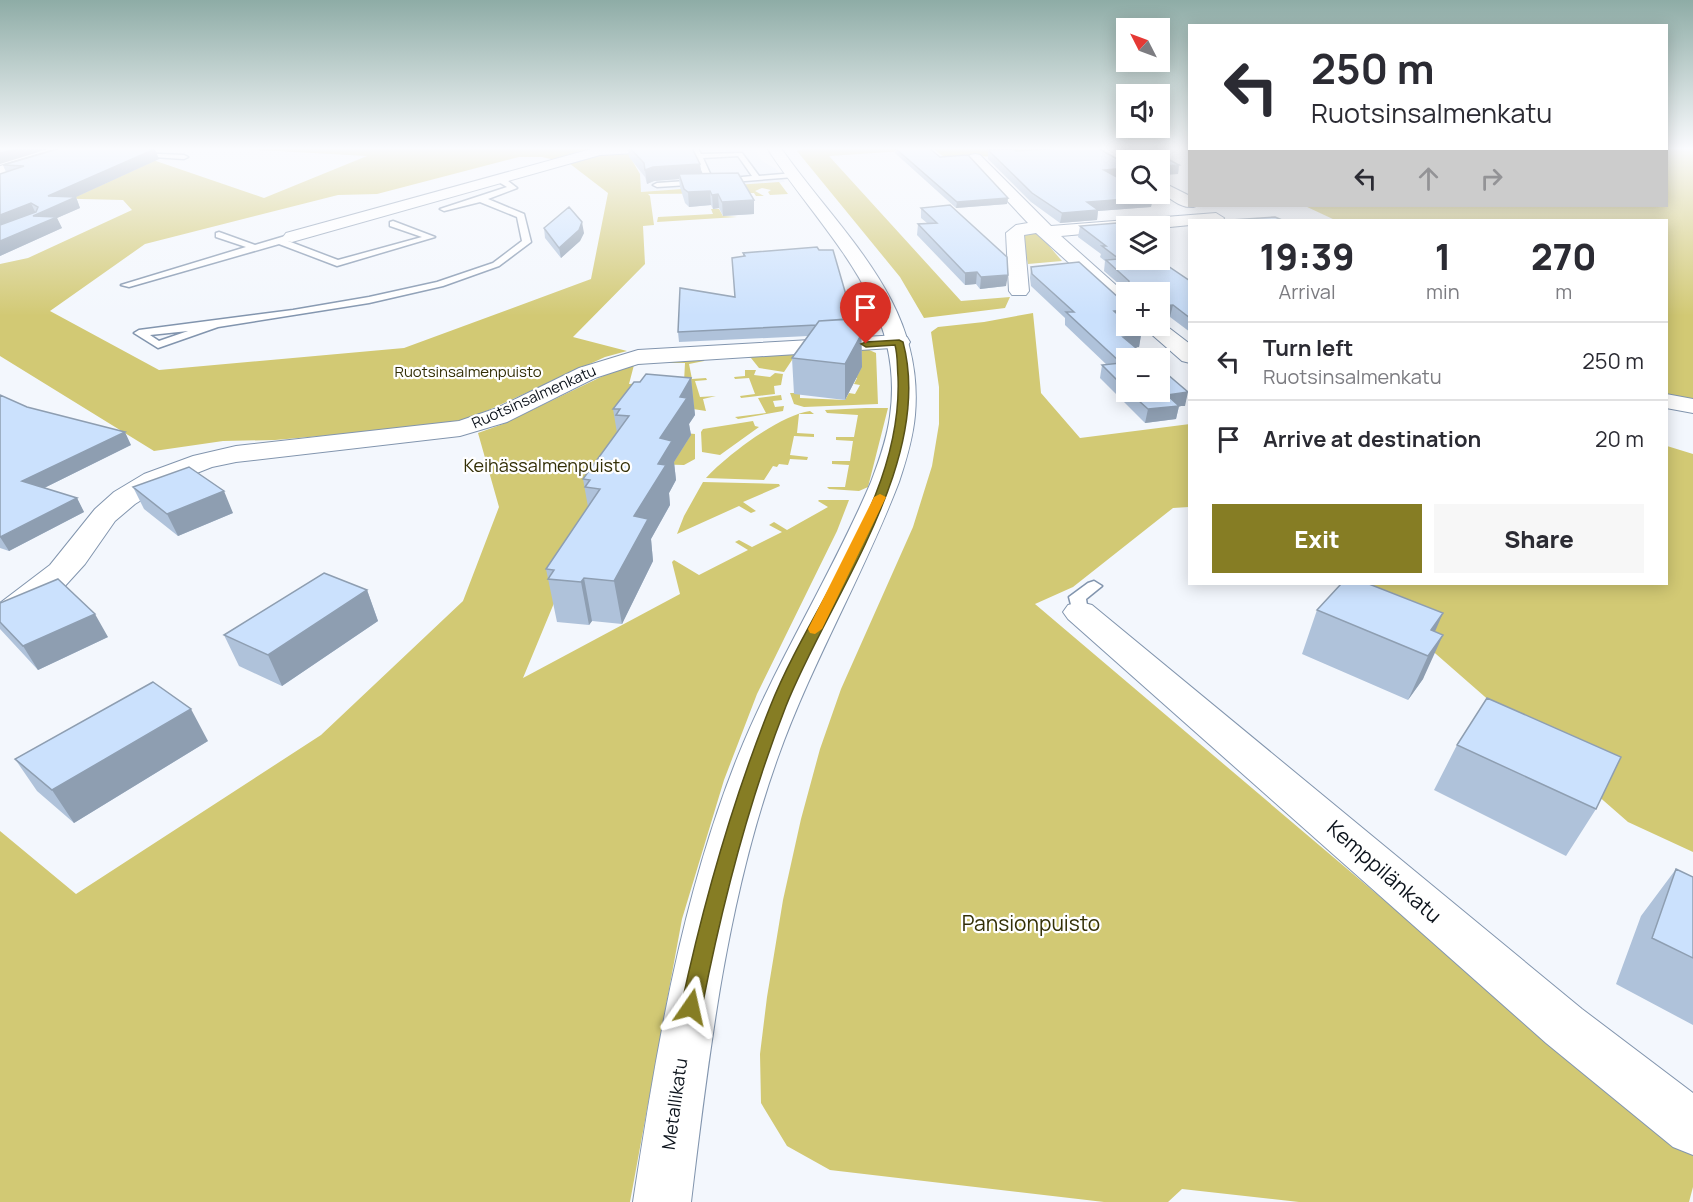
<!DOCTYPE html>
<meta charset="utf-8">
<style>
body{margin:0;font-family:Manrope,sans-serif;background:#f7f7f7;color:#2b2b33;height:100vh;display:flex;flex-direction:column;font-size:22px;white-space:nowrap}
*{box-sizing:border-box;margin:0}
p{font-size:20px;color:#7c7c81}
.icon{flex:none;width:33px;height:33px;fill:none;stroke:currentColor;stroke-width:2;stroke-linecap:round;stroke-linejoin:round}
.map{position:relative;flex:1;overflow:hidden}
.sheet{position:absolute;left:1188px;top:219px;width:480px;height:366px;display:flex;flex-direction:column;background:#fff;border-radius:0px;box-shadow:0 3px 15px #0003}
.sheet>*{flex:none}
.banner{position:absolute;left:1188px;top:24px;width:480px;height:183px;border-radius:0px;box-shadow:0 3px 15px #0003;background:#fff;color:#2b2b33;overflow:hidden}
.needle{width:39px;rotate:312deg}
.tools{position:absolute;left:1116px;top:18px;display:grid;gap:12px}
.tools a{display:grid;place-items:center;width:54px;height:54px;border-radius:0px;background:#fff;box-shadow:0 3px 15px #0003;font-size:30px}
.pin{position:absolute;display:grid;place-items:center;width:51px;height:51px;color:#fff;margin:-62px -26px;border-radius:50% 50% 50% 0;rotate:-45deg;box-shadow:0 0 6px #0007}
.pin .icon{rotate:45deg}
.me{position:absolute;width:66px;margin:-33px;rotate:11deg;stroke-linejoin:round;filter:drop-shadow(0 0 4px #0008)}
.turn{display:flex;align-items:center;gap:21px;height:126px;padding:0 24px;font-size:27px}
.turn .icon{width:78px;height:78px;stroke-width:2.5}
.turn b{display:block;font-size:42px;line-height:51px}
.lanes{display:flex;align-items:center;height:57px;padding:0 24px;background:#0003;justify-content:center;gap:30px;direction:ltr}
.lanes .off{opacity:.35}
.eta{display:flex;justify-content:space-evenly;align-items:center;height:102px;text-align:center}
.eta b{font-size:36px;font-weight:800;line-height:42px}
.button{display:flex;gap:12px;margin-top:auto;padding:12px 24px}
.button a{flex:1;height:69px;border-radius:0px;background:#867d24;color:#fff;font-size:24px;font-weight:800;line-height:69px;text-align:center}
.button a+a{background:#f7f7f7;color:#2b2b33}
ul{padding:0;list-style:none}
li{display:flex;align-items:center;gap:18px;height:78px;padding:0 24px;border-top:2px solid #e1e1e2}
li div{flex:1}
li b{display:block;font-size:22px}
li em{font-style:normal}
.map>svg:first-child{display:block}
</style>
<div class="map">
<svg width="1693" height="1202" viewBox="0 0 1693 1202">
<rect width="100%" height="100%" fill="#f3f7fd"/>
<path fill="#e4eefc" d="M743 149 755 151 762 161 776 169 785 182 640 192V174L629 150Z"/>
<path fill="#d2c974" d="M222 148H595L572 154 560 161 542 157H519L377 194 338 195 145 244 50 311 159 370 404 348 591 279 608 193 569 163 604 153 626 150 640 174 641 192 779 182 788 194 770 195 768 192 771 190 762 188 755 191 764 196H756L754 193 648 194 650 196 654 225 643 226 645 264 573 337 627 351 605 357 469 419 436 426 275 440 223 441 154 451 0 356V264L28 258 132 210 123 200 0 197V189L153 160 264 198 367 156Z
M806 148H1085L1016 156 944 157 934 149 829 156 961 301 1010 297 1005 308 924 318 900 277 797 151Z
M1667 148H1693V400L1667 394 1666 220H1335L1305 206H1666Z
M711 209H719L723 216 737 217 657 222 658 217 713 214Z
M1024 233H1038L1062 261 1028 264 1022 235Z
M1033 313 1041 393 1080 438 1190 424 1189 507 1173 508 1073 587 1035 604 1444 951 1693 1152V1187L1689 1202H1299L1182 1189 1168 1202H1104L830 1170 787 1146 761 1103 760 1054 767 997 783 900 801 819 820 749 841 689 913 527 932 466 939 424V387L931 332 938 327 984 322Z
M867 349 876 353 878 404 804 407 794 404 790 393H800V398L845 400 849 393 855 394 860 385 854 384 857 378 793 372 806 353Z
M796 354 784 372 759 368 751 358H723Z
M705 358 704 361 689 364 692 379 706 378 707 380 695 381 700 397 716 396 703 399 706 411 693 409 684 382 685 363H670L667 361Z
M646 361 652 363 634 365 629 384 645 383 677 446H683L690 435 685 433 695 434V459L684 465 612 463 523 678 680 594 672 562 674 560 699 575 748 550 735 542 739 540 752 547 782 532 769 525 774 522 787 530 828 507 818 501 819 500H849L837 531 757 694 724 780 682 919 630 1202H0V831L76 894 321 735 463 601 499 507 478 433 503 424 626 365Z
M745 370H756L754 375 770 377 775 373 783 374 781 385 774 386 775 394 741 398 740 396 755 394 749 378 735 379 734 377 745 376Z
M781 395 782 400 773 401 775 407 784 406 783 411 738 419 735 417 766 413 758 398Z
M866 408H888L868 487 859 491 829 489 827 487H845L849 465 832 464V461H850L853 441 836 440V437H854L858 415 827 413 825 410Z
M810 411 814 414H799L797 433 814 434V437L794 436 790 455 808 457 807 460 790 459 788 465 779 464 777 467 773 466 764 480 706 478C727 455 780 415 810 411Z
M753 421 755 426 759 427 720 455 702 452 701 432 703 429Z
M1667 446 1693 454V852L1628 822 1356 584H1666Z
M703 482 779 484 780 486 743 502 756 511 751 513 739 506 677 534 684 516Z"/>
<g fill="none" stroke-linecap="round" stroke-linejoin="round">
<g stroke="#8295ae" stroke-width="3">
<path id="service" d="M692 148H698L701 154 742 153 759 176 794 173 798 175 794 177 707 184ZM738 156 752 176 713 180 703 158Z
M135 153 184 155 188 157 184 159 137 156Z
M497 177H503L517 188 488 199 524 214 531 242 499 266 443 286 369 303 218 327 158 348 134 333 139 330 293 310 369 297 437 282 493 263 522 241 517 217 480 202 444 211 440 209 507 187 497 181ZM188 331 159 341 150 335Z
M701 180 705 182 704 184 657 187 653 185 657 183Z
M393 221 435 237 337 266 279 244 129 287 121 285 246 247 216 237V233L219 232 255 245 292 234 296 237 288 241 338 260 422 237 390 226V222Z
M1094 581 1102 586 1086 599 1088 612 1086 616H1074L1069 597 1088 583Z"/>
</g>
<g stroke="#8295ae" stroke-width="2">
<path id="minor" d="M595 148H660L653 152 600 155 292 242 286 241 283 237 286 233Z
M975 154 980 155 1051 226 1216 213 1224 218 1223 220H1190V225L1160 228 1126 226V230L1061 236 1126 294V310L1119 308 1036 233 1024 235 1029 291 1026 295H1012L1009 291 1006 233 1016 225 1028 223 970 161 968 158 970 155Z
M1160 181 1190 196V206H1196C1184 211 1170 198 1160 192Z
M1160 321 1190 344V363L1182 361 1142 326H1160Z
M899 335 907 337 910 342 907 347 638 364 595 378 507 422 460 436 236 462 212 467 164 486 135 504 115 521 85 564 65 586 12 625 0 628V603L50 565 95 509 114 492 144 474 193 456 236 446 459 421 497 408 579 368 638 350Z
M1666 394 1693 399V413L1666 408Z
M1080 602 1092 605 1582 1009 1693 1093V1155L1673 1147 1546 1043 1068 619 1063 612 1068 605Z"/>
</g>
<g stroke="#8295ae" stroke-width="2">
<path id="tertiary" d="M61 148H82L80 151 0 175V166Z
M767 148H781C840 233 925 301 915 415 913 438 906 461 899 482 863 576 812 662 778 757 727 899 709 1052 691 1202H633C656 1052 681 898 738 756 776 662 831 576 871 482 879 461 887 439 890 416 906 303 823 234 767 148Z"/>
</g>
<use href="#service" fill="#fff" fill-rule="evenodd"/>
<use href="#minor" fill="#fff" fill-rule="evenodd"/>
<use href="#tertiary" fill="#fff" fill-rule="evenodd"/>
</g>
<path fill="#afc2da" d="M628 148H692L700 164 701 173 754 200V214L723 216 719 208 713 209 711 205 689 207 685 203 680 187 679 179 654 181 647 184 645 177 629 157Z
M895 148 940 157 1008 198 1007 204 956 208 895 153Z
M1118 148H1147L1179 165 1178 174 1160 175V160H1128L1117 153Z
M988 150 1016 151 1126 164V178H1119L1153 197 1151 207 1098 211 1097 220 1060 223 1031 202 988 159Z
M159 159 76 197 80 208 57 218 62 228 0 256V174L6 172 3 165Z
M921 208 1006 286 980 289 976 284 965 285 917 235 918 224 927 223 921 218Z
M1080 226 1126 260 1190 281V332L1170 317 1160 292H1128L1104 271 1105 261 1100 257 1101 254 1078 237Z
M544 228 584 233 580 241 561 258 545 238Z
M743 253 853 319 861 323 862 367 845 400 794 394 792 358 808 336 679 342 678 332 735 297 743 256Z
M1031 267 1119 298 1126 326 1141 335 1139 347H1136L1126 358V392H1160L1185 406H1179L1176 419 1145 423 1100 378 1102 365H1107L1065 325V318L1031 286 1030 278Z
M691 378 695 415 689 424 691 435 674 462 676 480 669 493 670 505 651 539 653 561 622 624 592 621 589 625 557 622 546 569 588 507 583 479 617 433 613 409Z
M0 395 27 407 131 445 44 488 77 498 84 512 9 551 0 548Z
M133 487 233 513 178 536 144 509Z
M367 590 378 621 282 686 239 666 224 635Z
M0 603 108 637 38 670 0 629Z
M1317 610 1435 632 1423 679 1408 700 1302 654Z
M208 741 74 823 37 791 15 759Z
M1457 745 1596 809 1566 856 1434 790Z
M1676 869 1693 877V1025L1616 984 1641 916Z"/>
<path fill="#8e9eb1" d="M20 148H48V149L0 164V153Z
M155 149 159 159 76 197 80 208 57 218 62 228 0 256V241L33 216 48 196Z
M700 164 702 178 679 174V179L654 181 647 184 645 170 653 167Z
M1179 165 1178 174 1160 175V166Z
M1126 168V178L1103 179 1104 170Z
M710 191 711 205 689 207 688 192Z
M718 194 719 208 713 209 712 195Z
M1153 197 1151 207 1098 211 1097 220 1060 223 1062 213 1087 202Z
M1008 198 1007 204 956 208 957 202Z
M754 200V214L723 216 722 202Z
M31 203 36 214 0 229V215Z
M582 222 584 233 580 241 561 258 559 248Z
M977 272 976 284 965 285V273Z
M1008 275 1006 286 980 289 981 277Z
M1173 305 1170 317 1160 318V306Z
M1126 310V322L1114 311Z
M861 323 862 367 845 400V364L856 332Z
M1141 335 1139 347 1121 349 1123 337Z
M691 378 695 415 689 424 691 435 674 462 676 480 669 493 670 505 651 539 653 561 622 624 614 581 634 516 660 438 680 397Z
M1188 392 1185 406H1179L1176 419 1145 423 1148 409 1167 395Z
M125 432 131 445 30 495 22 481Z
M224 491 233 513 178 536 167 514Z
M77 498 84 512 9 551 0 537Z
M584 578 592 621 589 625 581 582Z
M367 590 378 621 282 686 268 655Z
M1443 613 1425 655 1431 630Z
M95 614 108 637 38 670 23 646Z
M1443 635 1423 679 1408 700 1428 656Z
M191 709 208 741 74 823 52 790Z"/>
<path fill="#cbe1fd" stroke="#8e9eb1" stroke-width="1.5" d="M0 148H20L0 153Z
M61 148H135L155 149 48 196 76 197 33 216 57 217 0 241V225L36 212 38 207 31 203 0 215V174L24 166 3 165Z
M630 148H692L700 164 653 167 645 170 644 163Z
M895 148H929L940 157 968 155 1008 198 957 202Z
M1066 148H1098L1126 164V168L1104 170 1126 182V194H1147L1153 197 1087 202 1098 210 1062 213 1032 193 988 150 1012 149 1016 151Z
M1124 148H1147L1179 165 1160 166V160H1130V152Z
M738 173 754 200 722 202 718 194 712 195 710 191 688 192 684 189 679 174Z
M950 205 1007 257 1008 275 981 277 977 272 965 273 918 224 937 223 921 208Z
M569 207 582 222 579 230 559 248 544 228Z
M1275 217 1282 220H1231Z
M1117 223 1126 229V260H1159L1190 281V318L1173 305 1160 306V292H1129V281L1106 260 1119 259 1102 246H1106L1080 226Z
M817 247 819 250H833L853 319 819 321 816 325 678 332 680 288 735 297 732 258 745 256 743 253Z
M1079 262 1119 298 1126 299V310L1114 311 1126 322V326H1131L1141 335 1123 337 1148 358H1126V389L1102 365 1121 363 1066 312H1074L1032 274 1031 267Z
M860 318 861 323 856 332 862 333 845 364 792 358 819 321Z
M1160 368 1188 392 1167 395 1179 406 1148 409 1129 392H1160Z
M646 374 691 378 680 397 687 398 660 438 672 441 658 464 666 465 634 516 648 519 614 581 584 578 581 582 548 579 554 570 546 569 600 489 585 487 590 480 583 479 629 416 616 415 620 409H613L634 382H640Z
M0 395 27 407 125 432 22 481 77 498 0 537Z
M189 467 224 491 167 514 133 487Z
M324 573 367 590 268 655 224 635Z
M58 579 95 614 23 646 0 622V603Z
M1341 584H1369L1443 613 1431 630 1443 635 1428 656 1317 610Z
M153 682 191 709 52 790 15 759Z
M1487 698 1621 757 1596 809 1457 745Z
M1676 869 1693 877V958L1652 938Z"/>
<linearGradient id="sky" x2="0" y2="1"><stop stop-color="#8eaca6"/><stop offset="0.47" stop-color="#fafbfe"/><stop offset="1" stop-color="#fafbfe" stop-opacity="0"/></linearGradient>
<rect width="1693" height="316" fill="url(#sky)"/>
<path fill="#867d24" stroke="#575117" stroke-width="1.5" d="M899 340 903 342C935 462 828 599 786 706 748 803 722 905 702 1007L699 1014 691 1016 684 1014 681 1007C703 904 731 805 770 707 812 601 903 497 898 377 897 366 898 356 895 345L866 347 861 344 866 342Z"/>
<path fill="#f59e0b" d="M880 494 886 497 822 629 815 634 810 633 808 629 874 497Z"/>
<g text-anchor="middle" stroke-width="4.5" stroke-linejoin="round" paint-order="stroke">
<g font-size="15" fill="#332f06" stroke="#fff">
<text x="468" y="377">Ruotsinsalmenpuisto</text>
</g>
<g font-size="15" fill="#0b121b" stroke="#fff">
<text transform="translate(534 397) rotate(-24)" y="5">Ruotsinsalmenkatu</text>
</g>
<g font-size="18" fill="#332f06" stroke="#fff">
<text x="547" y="472">Keihässalmenpuisto</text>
</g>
<g font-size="18" fill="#0b121b" stroke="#fff">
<text transform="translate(675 1104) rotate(-82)" y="6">Metallikatu</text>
</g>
<g font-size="21" fill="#0b121b" stroke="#fff">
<text transform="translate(1384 872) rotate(41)" y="7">Kemppilänkatu</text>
</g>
<g font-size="21" fill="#332f06" stroke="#fff">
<text x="1031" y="931">Pansionpuisto</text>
</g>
</g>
</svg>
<div class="tools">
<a><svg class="needle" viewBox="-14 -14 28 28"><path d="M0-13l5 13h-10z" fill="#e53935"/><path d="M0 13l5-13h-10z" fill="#7c7c81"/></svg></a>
<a><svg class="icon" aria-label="sound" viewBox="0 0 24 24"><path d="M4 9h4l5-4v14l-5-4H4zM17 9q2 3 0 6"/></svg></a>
<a><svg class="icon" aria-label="search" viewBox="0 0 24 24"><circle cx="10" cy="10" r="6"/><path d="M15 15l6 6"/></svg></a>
<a><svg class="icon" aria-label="layers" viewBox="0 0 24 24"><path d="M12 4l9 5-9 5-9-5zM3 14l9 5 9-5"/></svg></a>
<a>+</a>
<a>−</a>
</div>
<div class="pin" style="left:866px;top:344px;background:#d93025"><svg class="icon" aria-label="arrive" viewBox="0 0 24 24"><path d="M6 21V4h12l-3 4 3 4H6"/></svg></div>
<svg class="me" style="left:691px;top:1007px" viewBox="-20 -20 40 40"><path d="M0-17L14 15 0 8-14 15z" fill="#867d24" stroke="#fff" stroke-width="4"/></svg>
<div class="banner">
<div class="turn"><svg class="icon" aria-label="left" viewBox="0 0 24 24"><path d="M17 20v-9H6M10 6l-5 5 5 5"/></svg><div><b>250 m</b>Ruotsinsalmenkatu</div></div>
<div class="lanes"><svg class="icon" aria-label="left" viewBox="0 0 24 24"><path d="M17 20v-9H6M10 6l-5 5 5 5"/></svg><svg class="icon off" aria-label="ahead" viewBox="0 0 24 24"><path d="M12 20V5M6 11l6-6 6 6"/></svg><svg class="icon off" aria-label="right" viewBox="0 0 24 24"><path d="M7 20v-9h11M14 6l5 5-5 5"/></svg></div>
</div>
<section class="sheet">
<div class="eta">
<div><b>19:39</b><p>Arrival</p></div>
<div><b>1</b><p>min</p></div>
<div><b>270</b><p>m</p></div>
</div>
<ul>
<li><svg class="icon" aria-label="left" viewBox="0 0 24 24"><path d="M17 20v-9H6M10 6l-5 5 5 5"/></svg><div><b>Turn left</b><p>Ruotsinsalmenkatu</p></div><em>250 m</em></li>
<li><svg class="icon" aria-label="arrive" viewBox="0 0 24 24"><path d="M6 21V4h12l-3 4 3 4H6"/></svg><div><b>Arrive at destination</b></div><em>20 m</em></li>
</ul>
<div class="button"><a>Exit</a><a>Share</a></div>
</section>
</div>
